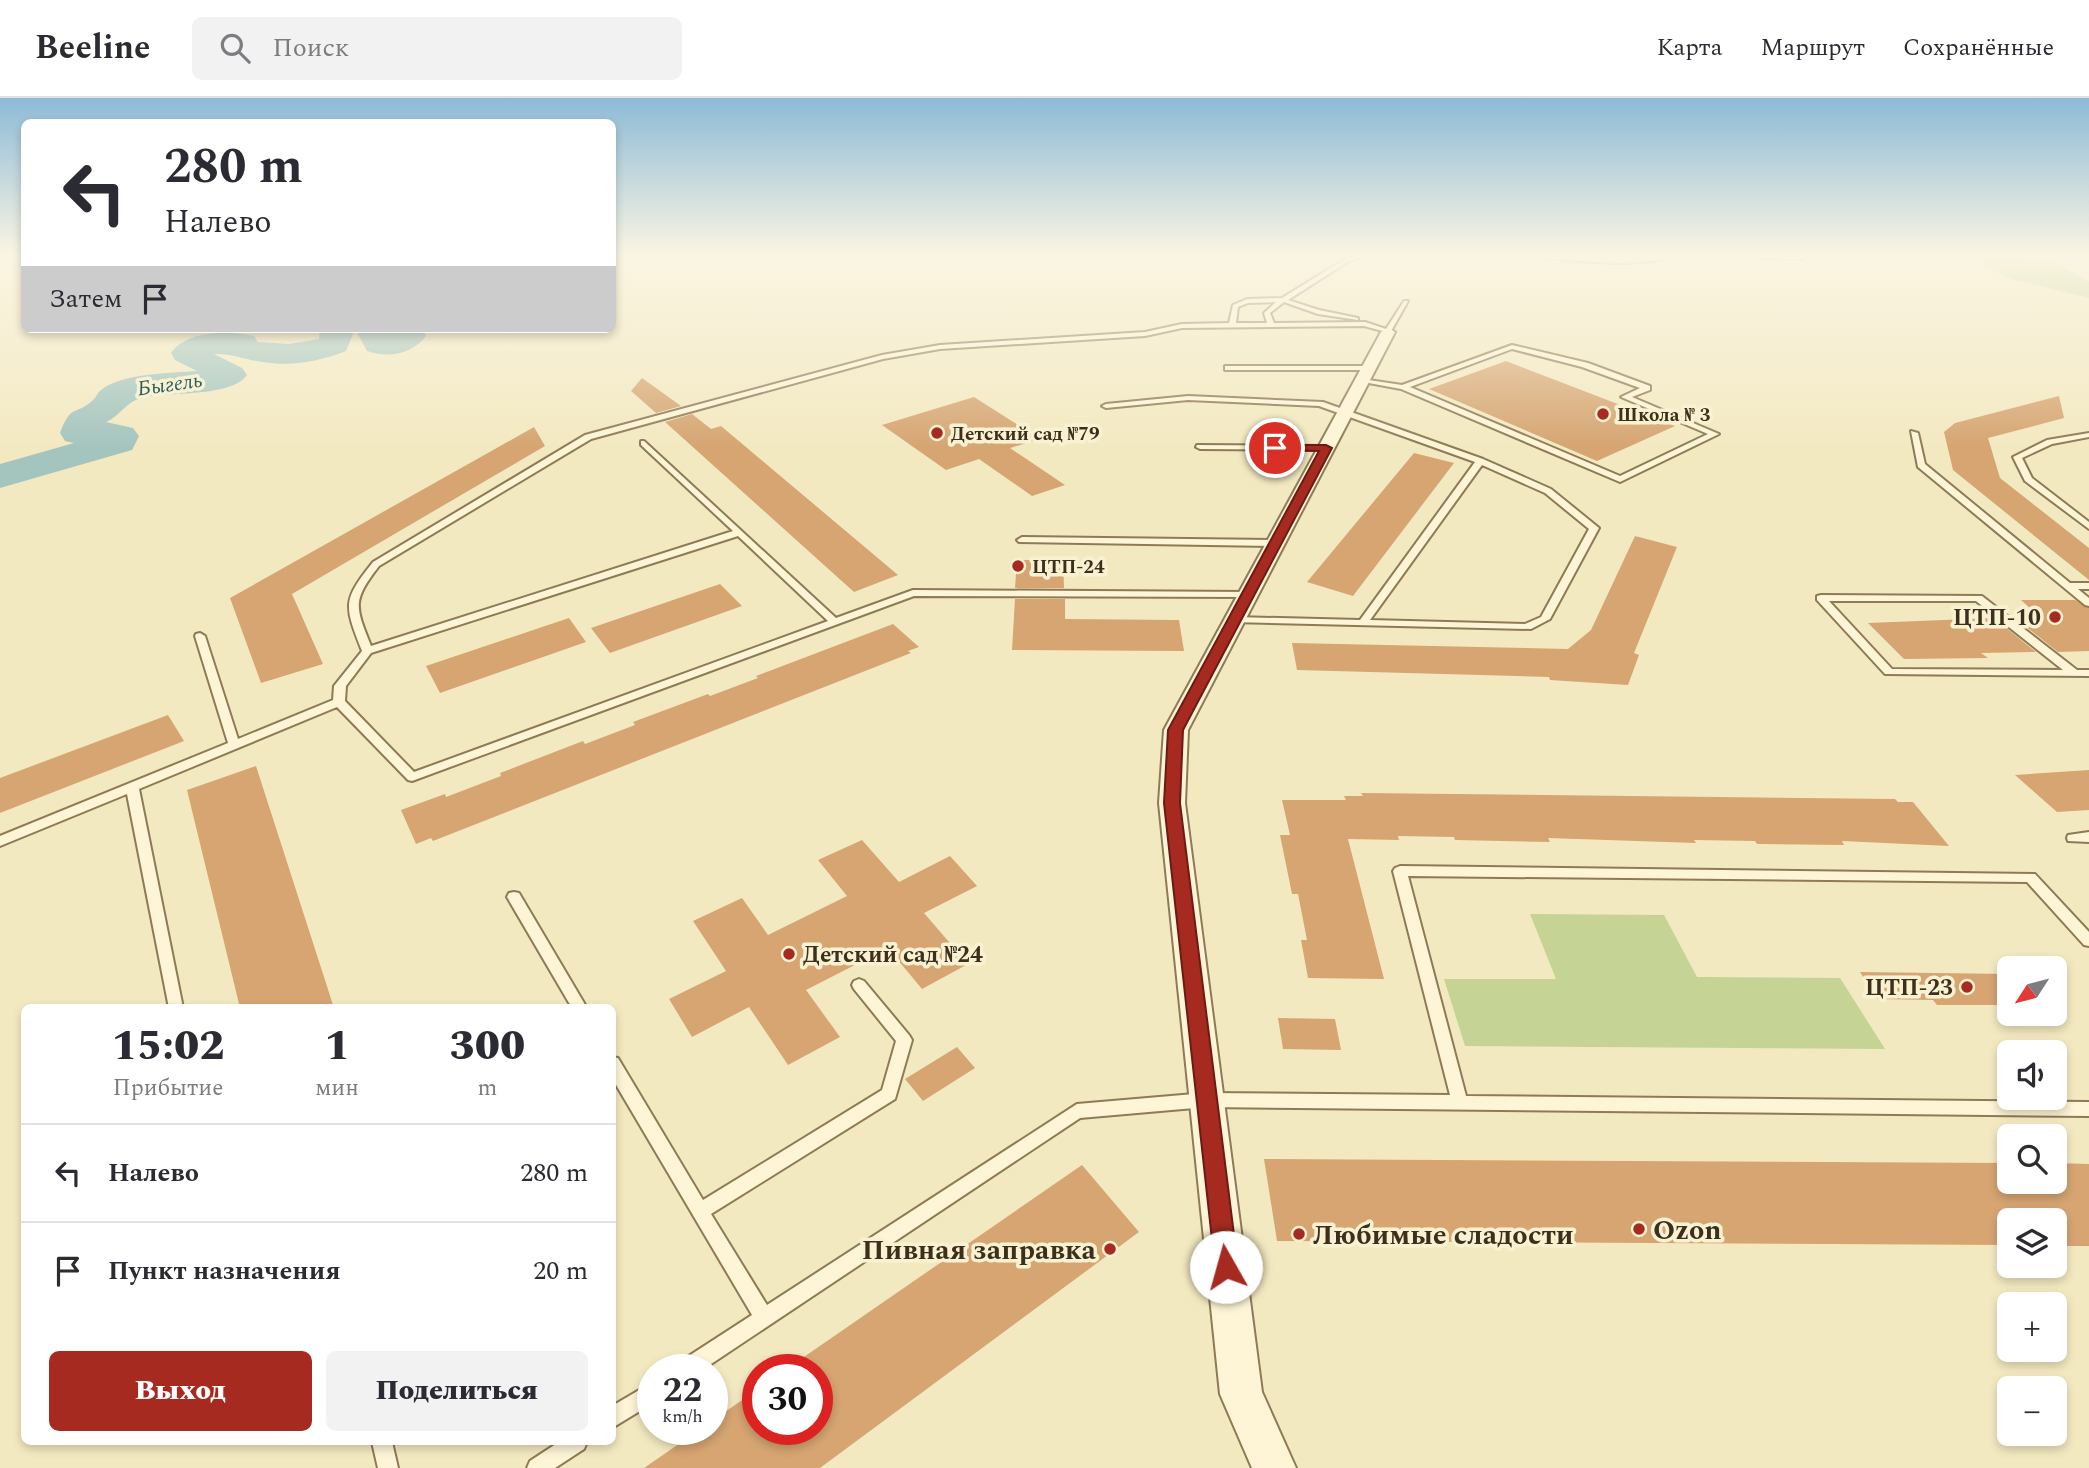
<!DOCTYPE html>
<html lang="ru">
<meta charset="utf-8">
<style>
body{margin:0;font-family:Spectral,serif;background:#f2f2f3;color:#2b2b33;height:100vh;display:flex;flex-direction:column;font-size:26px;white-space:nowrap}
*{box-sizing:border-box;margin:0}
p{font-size:23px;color:#7c7c81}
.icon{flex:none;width:38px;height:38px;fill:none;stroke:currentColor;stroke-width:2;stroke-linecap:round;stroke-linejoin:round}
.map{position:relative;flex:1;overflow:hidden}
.details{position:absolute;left:21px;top:906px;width:595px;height:441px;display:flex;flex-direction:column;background:#fff;border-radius:10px;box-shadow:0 4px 10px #0003}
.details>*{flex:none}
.top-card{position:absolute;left:21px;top:21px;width:595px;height:214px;border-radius:10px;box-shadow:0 4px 10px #0003;background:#fff;color:#2b2b33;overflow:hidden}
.needle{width:46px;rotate:234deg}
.controls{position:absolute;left:1997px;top:858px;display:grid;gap:14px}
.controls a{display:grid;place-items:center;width:70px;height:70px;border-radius:10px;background:#fff;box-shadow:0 4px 10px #0003;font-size:35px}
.speed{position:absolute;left:637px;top:1256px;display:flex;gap:14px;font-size:35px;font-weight:700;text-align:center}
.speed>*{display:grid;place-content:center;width:91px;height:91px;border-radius:50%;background:#fff;box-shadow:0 4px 10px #0003;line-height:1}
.speed small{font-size:18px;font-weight:400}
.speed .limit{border:10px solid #d22;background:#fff;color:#111}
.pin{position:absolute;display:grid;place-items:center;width:60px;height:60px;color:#fff;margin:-30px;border:4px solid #fff;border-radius:50%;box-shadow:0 2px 7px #0007}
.me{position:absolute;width:77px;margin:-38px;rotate:353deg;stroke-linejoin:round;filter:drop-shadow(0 0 5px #0008)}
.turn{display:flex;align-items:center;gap:24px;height:147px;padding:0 28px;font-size:32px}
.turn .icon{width:91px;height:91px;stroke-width:2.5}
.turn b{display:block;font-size:49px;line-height:60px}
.then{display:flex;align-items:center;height:66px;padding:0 28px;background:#0003;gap:14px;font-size:26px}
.eta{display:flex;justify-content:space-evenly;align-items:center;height:119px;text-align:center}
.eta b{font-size:42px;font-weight:800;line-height:49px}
.cta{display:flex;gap:14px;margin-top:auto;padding:14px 28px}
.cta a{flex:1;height:80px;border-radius:10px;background:#a62a1f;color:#fff;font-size:28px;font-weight:800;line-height:80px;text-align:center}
.cta a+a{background:#f2f2f3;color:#2b2b33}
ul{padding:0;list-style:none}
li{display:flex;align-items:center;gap:21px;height:98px;padding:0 28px;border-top:2px solid #e1e1e2}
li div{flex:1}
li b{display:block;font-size:26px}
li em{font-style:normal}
header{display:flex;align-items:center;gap:42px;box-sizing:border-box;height:98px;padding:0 35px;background:#fff;border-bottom:2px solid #e1e1e2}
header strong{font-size:33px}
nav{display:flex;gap:38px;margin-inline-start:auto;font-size:24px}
.search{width:490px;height:63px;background:#f2f2f3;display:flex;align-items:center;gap:18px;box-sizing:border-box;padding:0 24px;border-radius:10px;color:#7c7c81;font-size:26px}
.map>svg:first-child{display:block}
</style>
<header>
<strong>Beeline</strong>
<div class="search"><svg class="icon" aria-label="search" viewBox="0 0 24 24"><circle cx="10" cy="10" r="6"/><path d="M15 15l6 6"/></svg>Поиск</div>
<nav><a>Карта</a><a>Маршрут</a><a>Сохранённые</a></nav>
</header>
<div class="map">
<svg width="2089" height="1370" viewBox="0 0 2089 1370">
<rect width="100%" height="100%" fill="#f3e9c1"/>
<path fill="#c5d394" d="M1962 158H2026L2051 162 2089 184V200L2012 181Z
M1530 816 1664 817 1697 879 1840 880 1885 951 1465 948 1444 881H1556Z"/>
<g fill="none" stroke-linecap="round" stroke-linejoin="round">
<path fill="#a4c5be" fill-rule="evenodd" d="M320 231H355L346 253C320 263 292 269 263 264 246 262 231 255 214 256L242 270 247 277C231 300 168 293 141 300 126 304 120 318 106 324L133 330 139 338 132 352 0 390V366L74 345 65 343 60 335C71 305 76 318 93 302 96 300 97 295 100 293 120 275 172 275 197 273L175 262 171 255C186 232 230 232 254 238L258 244 289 246 319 241Z
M355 231H389L392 235 390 231H422L426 238C412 257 387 260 367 253Z"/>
</g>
<path fill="#d6a572" d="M1506 263 1675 328 1597 363 1429 291Z
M642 280 681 308 656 315 631 293Z
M2059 298 2064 320 1988 340 2000 380 2089 450V482L1953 372 1944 334 1955 325Z
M974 299 1040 341 1010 350 1065 387 1032 398 979 361 946 372 882 327Z
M692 316 711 331 721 328 898 477 854 494 665 324Z
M534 329 545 348 292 496 323 566 261 585 230 500Z
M1414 355 1454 365 1353 498 1307 484Z
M1635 438 1677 449 1634 555 1639 557 1628 587 1550 582 1549 579 1297 572 1292 545 1568 551 1591 532Z
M1017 462H1063L1064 490H1015Z
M720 486 742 508 610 555 591 530Z
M1015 501H1065V521L1179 522 1184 553 1012 552Z
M2021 502H2075L2089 510V553L2058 554 2015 520H2041Z
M569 520 586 544 440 595 426 568Z
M1994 520 2036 554 1981 555 1988 560 1904 561 1868 525Z
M893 526 919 549 908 553 911 555 433 743 431 740 416 746 401 712 445 696 446 699 501 678 500 675 583 643 585 646 635 627 633 624 708 596 710 598 758 580 756 578Z
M168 617 184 643 0 715V680Z
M256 668 334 910H240L187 692Z
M2089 672V712L2057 714 2015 677Z
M1361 695 1895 701 1898 704H1913L1949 748 1842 743 1844 747 1757 746 1755 743 1694 742 1696 745 1548 740 1550 744 1455 742 1454 739 1398 738 1399 742 1348 741 1384 881 1308 880 1301 842H1307L1298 796H1292L1280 737H1290L1282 702H1346L1344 698H1363Z
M862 742 899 784 950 758 977 788 924 815 968 866 922 891 888 850 806 892 840 939 788 967 749 909 692 939 669 901 726 873 693 823 742 800 768 837 847 798 818 762Z
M1860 874 2009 876V907H1937L1933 902 1877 901Z
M1278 920 1335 921 1341 952 1283 951Z
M957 949 975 970 923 1003 905 981Z
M1264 1061 2009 1065V1083H2054V1065L2089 1066V1148H2054V1122H2009V1147L1277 1143Z
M1082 1067 1139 1134 820 1370H644L699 1332H712V1323L758 1291V1332H817V1272H785Z"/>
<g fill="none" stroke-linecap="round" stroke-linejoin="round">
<g stroke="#8f7a56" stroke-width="4">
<path id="lane" d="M1355 158H1363L1349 163 1288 202 1319 212 1358 220V222L1318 216 1284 204 1270 215 1274 225 1365 224 1386 231 1404 203H1408L1390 235 1364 228 1182 230 1145 238 940 251 883 261 591 341 379 468C352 503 355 508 371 548L733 433 641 347V343H644L836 520 913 492 1248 494 1252 495V499L914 498 412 683 408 682 337 609 139 691 183 910H169L127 696 0 748V738L228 645 195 538 196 536 200 535 205 538 238 641 333 602 334 588 362 553C344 507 342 503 373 464L585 337 882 257 940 247 1145 234 1182 226 1229 225 1233 207 1247 201 1282 200 1345 161ZM1276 204 1264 215 1267 225H1236L1238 209 1248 205ZM738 438 828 523 414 674 345 603 346 588 371 555Z
M1537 158 1621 160 1672 158C1641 171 1575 162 1540 160Z
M1758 158H1803L1805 159 1802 161 1761 160Z
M1512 247 1588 265 1650 288V292L1632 299 1719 336 1620 384 1401 291 1358 283 1362 281 1402 287ZM1512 251 1582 269 1640 290 1621 299 1708 336 1620 378 1410 289Z
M1225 268H1369L1373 270 1369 272H1225Z
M1188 298 1323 304 1483 361 1551 391 1599 430 1550 521 1531 531 1231 524V520L1235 519 1360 522 1475 364 1319 308 1188 302 1106 310 1102 308 1106 306ZM1482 367 1545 395 1589 431 1541 519 1525 526 1370 522Z
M1911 333 1918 335 1925 366 2070 485H2089V491H2078L2089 500V508L2085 507 1918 369Z
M2089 335V339L2052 346 2022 360 2032 380 2089 424V431L2025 383 2013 359 2047 342Z
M1197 347 1326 348 1330 350 1326 352 1200 351 1196 349Z
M1022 439 1276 442 1281 445 1276 448 1019 444 1017 442Z
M1821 497 1982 498 2077 572H2089V578L1885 576 1817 502V498ZM1829 503H1976L2063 572 1892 571Z
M2089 734V744L2068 743 2067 740 2068 737Z
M1400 768 2035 776 2089 834V848L2084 847 2027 784 1408 778 1466 998 2089 1004V1018L1206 1009 1080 1020 702 1272H675L678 1265 752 1217 612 980V959L618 960 703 1102 882 992 896 943 854 891 852 887 854 883 859 881 864 883 909 937 912 942 895 1001 711 1116 767 1207 1077 1006 1206 995 1450 997 1393 773 1395 770Z
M514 794 519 795 587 910H572L507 799 509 795Z
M653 1284V1305L612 1330V1308Z
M372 1344H392L398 1370H378Z
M559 1344H587L584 1351 555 1370H527L530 1363Z"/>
</g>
<g stroke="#8f7a56" stroke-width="4">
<path id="street" d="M1388 230 1395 234 1188 632 1185 705 1262 1294 1296 1370H1252L1220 1296 1159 705 1164 632 1381 234Z"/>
</g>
<use href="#lane" fill="#fdf5d6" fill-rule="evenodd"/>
<use href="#street" fill="#fdf5d6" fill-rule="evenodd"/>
</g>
<linearGradient id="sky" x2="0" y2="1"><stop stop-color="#8dbbd7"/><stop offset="0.45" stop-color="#faf5e3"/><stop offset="1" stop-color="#faf5e3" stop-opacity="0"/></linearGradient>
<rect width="2089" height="349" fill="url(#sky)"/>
<path fill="#a62a1f" stroke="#6c1b14" stroke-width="2" d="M1275 347H1326L1332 350 1183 632 1180 705 1238 1169 1235 1178 1226 1181 1218 1178 1215 1169 1164 705 1168 632 1319 353 1271 352 1270 350Z"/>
<g fill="#a62a1f" stroke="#f9f2d2" stroke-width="2.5">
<circle cx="1603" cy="316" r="7"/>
<circle cx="937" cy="335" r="7"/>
<circle cx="1018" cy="468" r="7"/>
<circle cx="2055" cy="519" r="7"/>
<circle cx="789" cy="856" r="7"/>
<circle cx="1967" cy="889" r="7"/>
<circle cx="1639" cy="1131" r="7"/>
<circle cx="1299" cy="1136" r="7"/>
<circle cx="1110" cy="1151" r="7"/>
</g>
<g text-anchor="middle" stroke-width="7" stroke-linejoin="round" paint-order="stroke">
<g font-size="19" font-weight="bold" fill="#3d2f1c" stroke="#f9f2d2" text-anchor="start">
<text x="1617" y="323">Школа № 3</text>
<text x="951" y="342">Детский сад №79</text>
<text x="1032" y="475">ЦТП-24</text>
</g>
<g font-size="21" font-style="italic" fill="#2a5d5f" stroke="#f9f2d2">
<text transform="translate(170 286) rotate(-8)" y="7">Быгель</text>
</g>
<g font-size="23" font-weight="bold" fill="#3d2f1c" stroke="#f9f2d2" text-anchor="end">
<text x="2041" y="527">ЦТП-10</text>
<text x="803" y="864" text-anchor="start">Детский сад №24</text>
<text x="1953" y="897">ЦТП-23</text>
</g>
<g font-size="28" font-weight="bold" fill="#3d2f1c" stroke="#f9f2d2" text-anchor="start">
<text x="1653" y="1141">Ozon</text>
<text x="1313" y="1146">Любимые сладости</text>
<text x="1096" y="1161" text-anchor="end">Пивная заправка</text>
</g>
</g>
</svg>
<div class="controls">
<a><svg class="needle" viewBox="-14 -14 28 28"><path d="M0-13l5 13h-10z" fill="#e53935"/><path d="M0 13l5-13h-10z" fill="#7c7c81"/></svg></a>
<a><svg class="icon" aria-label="sound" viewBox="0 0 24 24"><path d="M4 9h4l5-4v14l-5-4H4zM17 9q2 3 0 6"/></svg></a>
<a><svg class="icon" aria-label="search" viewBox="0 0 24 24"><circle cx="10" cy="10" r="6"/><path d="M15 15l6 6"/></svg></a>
<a><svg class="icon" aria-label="layers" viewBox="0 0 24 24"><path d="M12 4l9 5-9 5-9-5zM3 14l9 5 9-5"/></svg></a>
<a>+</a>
<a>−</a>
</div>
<div class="speed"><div>22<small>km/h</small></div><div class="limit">30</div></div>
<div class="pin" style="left:1275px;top:350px;background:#d93025"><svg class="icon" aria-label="arrive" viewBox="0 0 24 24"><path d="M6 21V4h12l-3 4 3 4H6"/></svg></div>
<svg class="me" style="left:1226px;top:1169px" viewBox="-20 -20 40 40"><circle r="19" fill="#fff"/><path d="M0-13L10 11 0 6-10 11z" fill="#a62a1f"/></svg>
<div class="top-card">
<div class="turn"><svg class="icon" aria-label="left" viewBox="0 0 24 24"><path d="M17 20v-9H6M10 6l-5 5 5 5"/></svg><div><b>280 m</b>Налево</div></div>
<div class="then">Затем<svg class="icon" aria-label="arrive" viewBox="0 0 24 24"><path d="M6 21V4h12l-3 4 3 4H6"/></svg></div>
</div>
<section class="details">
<div class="eta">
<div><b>15:02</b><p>Прибытие</p></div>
<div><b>1</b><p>мин</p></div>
<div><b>300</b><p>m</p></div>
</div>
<ul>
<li><svg class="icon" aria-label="left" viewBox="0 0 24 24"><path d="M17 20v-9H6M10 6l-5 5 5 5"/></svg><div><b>Налево</b></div><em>280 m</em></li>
<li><svg class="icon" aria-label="arrive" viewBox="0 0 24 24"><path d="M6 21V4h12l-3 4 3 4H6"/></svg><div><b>Пункт назначения</b></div><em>20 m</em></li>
</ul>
<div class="cta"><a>Выход</a><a>Поделиться</a></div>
</section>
</div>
